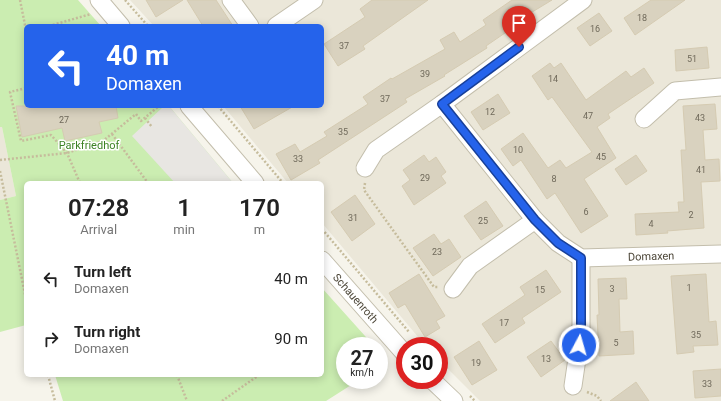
<!DOCTYPE html>
<style>
body{margin:0;font-family:Roboto,sans-serif;background:#f2f2f2;color:#222;height:100vh;display:flex;flex-direction:column;font-size:15px;white-space:nowrap}
*{box-sizing:border-box;margin:0}
p{font-size:13px;color:#767676}
.icon{flex:none;width:22px;height:22px;fill:none;stroke:currentColor;stroke-width:2;stroke-linecap:round;stroke-linejoin:round}
.map{position:relative;flex:1;overflow:hidden}
.panel{position:absolute;left:24px;top:181px;width:300px;height:196px;display:flex;flex-direction:column;background:#fff;border-radius:6px;box-shadow:0 2px 10px #0003}
.panel>*{flex:none}
.guide{position:absolute;left:24px;top:24px;width:300px;height:84px;border-radius:6px;box-shadow:0 2px 10px #0003;background:#2563eb;color:#fff;overflow:hidden}
.speed{position:absolute;left:336px;top:337px;display:flex;gap:8px;font-size:20px;font-weight:700;text-align:center}
.speed>*{display:grid;place-content:center;width:52px;height:52px;border-radius:50%;background:#fff;box-shadow:0 2px 10px #0003;line-height:1}
.speed small{font-size:10px;font-weight:400}
.speed .limit{border:6px solid #d22;background:#fff;color:#111}
.pin{position:absolute;display:grid;place-items:center;width:34px;height:34px;color:#fff;margin:-41px -17px;border-radius:50% 50% 50% 0;rotate:-45deg;box-shadow:0 0 4px #0007}
.pin .icon{rotate:45deg}
.me{position:absolute;width:44px;margin:-22px;rotate:6deg;stroke-linejoin:round;filter:drop-shadow(0 0 3px #0008)}
.turn{display:flex;align-items:center;gap:14px;height:84px;padding:0 16px;font-size:18px}
.turn .icon{width:52px;height:52px;stroke-width:2.5}
.turn b{display:block;font-size:28px;line-height:34px}
.eta{display:flex;justify-content:space-evenly;align-items:center;height:68px;text-align:center}
.eta b{font-size:24px;font-weight:600;line-height:28px}
ul{padding:0;list-style:none}
li{display:flex;align-items:center;gap:12px;height:60px;padding:0 16px}
li div{flex:1}
li b{display:block;font-size:15px}
li em{font-style:normal}
.map>svg:first-child{display:block}
</style>
<div class="map">
<svg width="721" height="401" viewBox="0 0 721 401">
<rect width="100%" height="100%" fill="#f6f4eb"/>
<path fill="#ebe7d9" d="M130 0H721V401H480L439 360V346H426L424 344 322 223V183H288L224 107 322 106V26H154Z
M0 127H2L16 196 0 200Z"/>
<path fill="#cbedb1" d="M0 0H78L101 26H26V106H169L233 183H26V325L0 332V200L16 196 2 127H0Z
M322 288 374 346H345V380H359L326 401H63L55 375H322Z"/>
<path fill="#e8e6e2" d="M164 106H169L233 183H175L132 136Z"/>
<path fill="#d9d2bf" stroke="#d5cbb2" d="M146 0H183L156 17Z
M187 0H216L233 26H203Z
M372 0H428L363 46 365 49 338 66 324 44 365 17 360 9Z
M512 0H552L519 20 521 22 486 46 487 48 444 75 445 76 405 99 407 102 318 160 320 163 291 180 276 154 295 144 300 152 327 136 324 132 368 104 363 97 391 78 392 79 445 49 440 40 454 32 460 42 486 25 483 20Z
M651 0H685L635 35 624 18Z
M599 13 612 31 590 46 577 28Z
M707 47 709 68 676 71 675 50Z
M550 63 554 68 561 63 586 100 626 71 631 77 644 68 654 83 608 114 610 118 597 127 616 158 584 179 608 216 581 233 555 193 547 199 521 160 513 166 501 149 523 133 548 168 560 160 566 168 592 152 552 97 548 100 532 76Z
M498 94 510 113 483 130 471 112Z
M715 104 717 129 703 130 705 160 719 159 720 181 701 182 704 228 667 231 668 233 636 235 635 214 679 212 678 202H684L681 150H686L683 106Z
M16 106H116L118 118 99 122 102 133 65 141 62 128 22 137Z
M240 106H294L254 129Z
M424 155 429 162 436 157 446 172 441 176 446 183 414 205 402 186 410 180 403 170Z
M636 155 647 171 626 185 615 169Z
M355 195 375 224 352 241 331 212Z
M486 201 503 226 481 240 464 216Z
M434 234 441 244 449 239 461 257 433 276 413 248Z
M546 270 561 292 522 318 525 323 495 343 482 324 525 295 520 287Z
M419 274 445 316 436 321 440 328 425 337 405 304 398 308 389 293Z
M706 274 709 322 716 321 718 345 693 346 694 352 677 354 671 276Z
M626 278 627 299H619L620 332 633 331 634 354 599 356 597 315H599L598 279Z
M479 341 497 370 472 385 454 357Z
M551 341 565 360 541 377 527 357Z
M721 369V396L695 398 693 371Z
M636 382 649 401H610Z"/>
<g fill="none" stroke-linecap="round" stroke-linejoin="round">
<g stroke="#c3beac" stroke-width="19">
<g id="minor">
<path d="M99 0 121 26"/>
<path d="M231 0 250 26"/>
<path id="s1" d="M583 0 442 104 535 220 558 243 581 258 721 254"/>
<path d="M276 26 314 0"/>
<path d="M189 106 255 183"/>
<path d="M644 119 675 91 721 87"/>
<path d="M365 168 376 150 442 104"/>
<path id="s2" d="M322 260 405 354"/>
<path d="M453 289 470 266 535 220"/>
<path d="M432 380 454 401"/>
<path d="M573 386 581 331V258"/>
</g>
</g>
<path stroke="#c6bc9c" stroke-width="2.5" stroke-dasharray="2 2" stroke-linecap="butt" d="M20 0 26 30
M125 0 148 26
M49 26 91 14
M26 88 10 92 21 141 51 135 67 153 80 183
M218 106 283 183
M145 118 152 127
M112 134 148 183
M0 160 67 153 103 141 136 114 141 121 159 106
M0 171 26 299
M365 183 364 190 434 287H438
M322 229 409 332
M48 375 55 401
M177 375 187 401
M587 392 597 396 601 401
M470 396 475 401
M222 401 259 375"/>
<use href="#minor" stroke="#fff" stroke-width="17"/>
</g>
<g fill="none" stroke-linecap="round" stroke-linejoin="round">
<g stroke="#184099" stroke-width="10">
<path id="route" d="M519 47 442 104 535 220 558 243 581 258V331L579 345"/>
</g>
<use href="#route" stroke="#2563eb" stroke-width="7"/>
</g>
<g text-anchor="middle" stroke-width="3" stroke-linejoin="round" paint-order="stroke">
<g font-size="9" fill="#6f695a">
<text x="642" y="21">18</text>
<text x="595" y="32">16</text>
<text x="344" y="49">37</text>
<text x="692" y="62">51</text>
<text x="425" y="77">39</text>
<text x="553" y="82">14</text>
<text x="385" y="102">37</text>
<text x="490" y="115">12</text>
<text x="588" y="119">47</text>
<text x="700" y="121">43</text>
<text x="64" y="123">27</text>
<text x="343" y="135">35</text>
<text x="518" y="153">10</text>
<text x="601" y="160">45</text>
<text x="298" y="162">33</text>
<text x="701" y="173">41</text>
<text x="425" y="181">29</text>
<text x="554" y="182">8</text>
<text x="586" y="215">6</text>
<text x="691" y="218">2</text>
<text x="353" y="221">31</text>
<text x="483" y="224">25</text>
<text x="651" y="227">4</text>
<text x="437" y="255">23</text>
<text x="689" y="291">1</text>
<text x="612" y="292">3</text>
<text x="540" y="293">15</text>
<text x="504" y="326">17</text>
<text x="696" y="338">35</text>
<text x="616" y="346">5</text>
<text x="546" y="362">13</text>
<text x="476" y="366">19</text>
<text x="707" y="387">33</text>
</g>
<g font-size="11" fill="#3d8325" stroke="#fff">
<text x="89" y="149">Parkfriedhof</text>
</g>
<g font-size="11" fill="#4c4638" stroke="#fff">
<text dy="4" stroke="none"><textPath href="#s1" startOffset="454">Domaxen</textPath></text>
<text dy="4" stroke="none"><textPath href="#s2" startOffset="51">Schauenroth</textPath></text>
</g>
</g>
</svg>
<div class="speed"><div>27<small>km/h</small></div><div class="limit">30</div></div>
<div class="pin" style="left:519px;top:47px;background:#d93025"><svg class="icon" aria-label="arrive" viewBox="0 0 24 24"><path d="M6 21V4h12l-3 4 3 4H6"/></svg></div>
<svg class="me" style="left:579px;top:345px" viewBox="-20 -20 40 40"><circle r="17" fill="#2563eb" stroke="#fff" stroke-width="3"/><path d="M0-11L8 9 0 5-8 9z" fill="#fff"/></svg>
<div class="guide">
<div class="turn"><svg class="icon" aria-label="left" viewBox="0 0 24 24"><path d="M17 20v-9H6M10 6l-5 5 5 5"/></svg><div><b>40 m</b>Domaxen</div></div>
</div>
<section class="panel">
<div class="eta">
<div><b>07:28</b><p>Arrival</p></div>
<div><b>1</b><p>min</p></div>
<div><b>170</b><p>m</p></div>
</div>
<ul>
<li><svg class="icon" aria-label="left" viewBox="0 0 24 24"><path d="M17 20v-9H6M10 6l-5 5 5 5"/></svg><div><b>Turn left</b><p>Domaxen</p></div><em>40 m</em></li>
<li><svg class="icon" aria-label="right" viewBox="0 0 24 24"><path d="M7 20v-9h11M14 6l5 5-5 5"/></svg><div><b>Turn right</b><p>Domaxen</p></div><em>90 m</em></li>
</ul>
</section>
</div>
